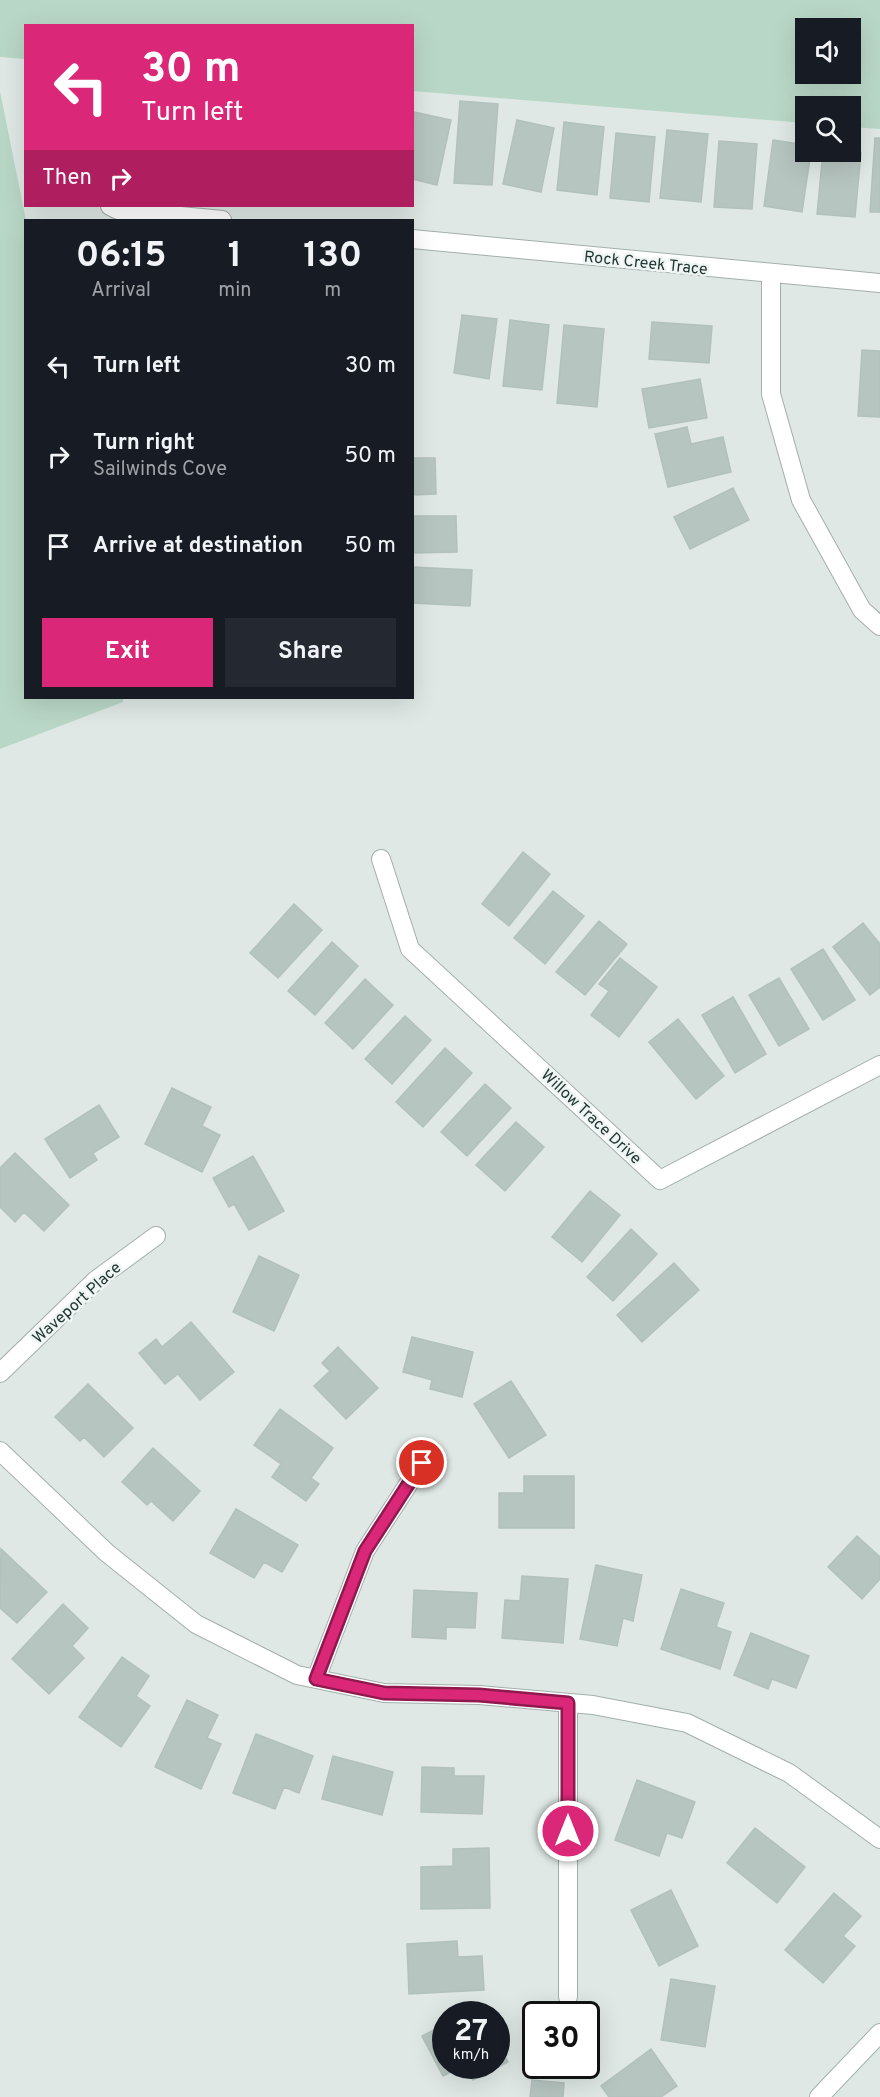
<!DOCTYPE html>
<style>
body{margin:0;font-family:Overpass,sans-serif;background:#242831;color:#f1f3f6;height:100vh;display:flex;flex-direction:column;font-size:22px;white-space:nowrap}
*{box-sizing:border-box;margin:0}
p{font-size:20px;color:#9ea1a6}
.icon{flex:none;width:33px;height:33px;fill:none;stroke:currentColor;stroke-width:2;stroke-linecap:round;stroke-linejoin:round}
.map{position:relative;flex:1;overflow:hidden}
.sheet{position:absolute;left:24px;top:219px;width:390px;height:480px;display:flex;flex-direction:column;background:#171b24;border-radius:0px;box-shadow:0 6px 24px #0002}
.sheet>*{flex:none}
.top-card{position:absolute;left:24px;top:24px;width:390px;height:183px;border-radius:0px;box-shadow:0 6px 24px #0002;background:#db2777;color:#fff;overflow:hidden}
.controls{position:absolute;left:795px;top:18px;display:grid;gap:12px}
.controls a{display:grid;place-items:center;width:66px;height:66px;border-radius:0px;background:#171b24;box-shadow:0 6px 24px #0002;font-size:30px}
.speed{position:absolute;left:432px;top:2001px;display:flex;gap:12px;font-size:30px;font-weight:700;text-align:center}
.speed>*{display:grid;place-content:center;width:78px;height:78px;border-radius:50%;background:#171b24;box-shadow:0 6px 24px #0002;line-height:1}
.speed small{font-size:15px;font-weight:400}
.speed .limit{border:3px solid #111;border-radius:9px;background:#fff;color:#111}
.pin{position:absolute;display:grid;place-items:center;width:51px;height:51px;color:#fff;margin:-26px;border:3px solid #fff;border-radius:50%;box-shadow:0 2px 6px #0007}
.me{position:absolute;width:66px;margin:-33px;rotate:0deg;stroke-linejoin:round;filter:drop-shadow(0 0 4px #0008)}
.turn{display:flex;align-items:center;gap:21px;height:126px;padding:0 18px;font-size:27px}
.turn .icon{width:78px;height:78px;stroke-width:2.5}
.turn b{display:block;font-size:42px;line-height:51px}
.then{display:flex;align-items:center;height:57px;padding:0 18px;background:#0003;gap:12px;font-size:22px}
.eta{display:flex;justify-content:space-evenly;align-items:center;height:102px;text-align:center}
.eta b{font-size:36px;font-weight:700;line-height:42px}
.button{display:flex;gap:12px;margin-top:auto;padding:12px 18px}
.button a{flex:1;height:69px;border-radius:0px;background:#db2777;color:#fff;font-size:24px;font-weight:700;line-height:69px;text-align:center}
.button a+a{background:#242831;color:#f1f3f6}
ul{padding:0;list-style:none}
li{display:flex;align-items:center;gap:18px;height:90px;padding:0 18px}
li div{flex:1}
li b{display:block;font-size:22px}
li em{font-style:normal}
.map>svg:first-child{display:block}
</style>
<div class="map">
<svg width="880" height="2097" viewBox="0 0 880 2097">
<rect width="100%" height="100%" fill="#dfe8e5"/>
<path fill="#b9d7c6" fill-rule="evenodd" d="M0 0H880V129L851 127 850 106H806L805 123 413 91 412 26H26L25 59 0 57ZM806 28H850V74H806Z
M0 91 26 220V698H123V702L0 749Z"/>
<path fill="#b7c5c1" stroke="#b2c1bd" stroke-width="1.5" d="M460 101 498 104 492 185 454 183Z
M414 112 451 120 437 185 412 179Z
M517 120 554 128 541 192 503 184Z
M564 122 604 127 597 195 557 190Z
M667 130 708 134 701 202 660 198Z
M616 133 655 137 649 202 610 198Z
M875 138H880V212H870Z
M773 140 806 145V152H811L802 212 764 206Z
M719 141 757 144 752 209 714 207Z
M823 152 861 153 855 217 817 214Z
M462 315 497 319 489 379 454 373Z
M510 320 549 325 542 390 503 386Z
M652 322 712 326 709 363 649 359Z
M564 325 604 329 597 407 557 403Z
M862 350 880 351V417L858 416Z
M700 379 707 418 649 428 642 389Z
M687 427 691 444 723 437 731 472 668 487 655 434Z
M412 458H435L436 494 412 495Z
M733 488 749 520 690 549 674 517Z
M412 516H456L457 552 412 553Z
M412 567 472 570 470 606 412 603Z
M523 852 550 874 509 926 482 904Z
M553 891 584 916 545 964 514 938Z
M294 904 322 930 278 978 250 953Z
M599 921 627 944 585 995 556 972Z
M863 923 880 944V987L870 995 833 947Z
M332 942 358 966 315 1015 288 991Z
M823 949 855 1000 823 1020 791 969Z
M620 958 657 987 619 1037 591 1015 609 991 599 984Z
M779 978 809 1029 779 1046 749 995Z
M365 979 393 1005 353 1049 325 1023Z
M733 997 766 1054 735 1073 702 1015Z
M405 1016 431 1040 392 1084 365 1059Z
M678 1019 724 1076 696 1099 649 1042Z
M445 1048 472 1073 423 1127 396 1102Z
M485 1084 511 1108 467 1156 441 1132Z
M172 1088 211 1107 202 1126 220 1135 202 1172 145 1144Z
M99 1105 119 1137 93 1153 97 1160 70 1178 45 1139Z
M516 1122 544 1147 505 1191 476 1165Z
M15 1153 69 1205 44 1231 24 1212 15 1222 0 1207V1168Z
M253 1156 284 1211 249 1230 234 1204 229 1207 213 1178Z
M590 1191 620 1215 582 1262 552 1237Z
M631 1229 657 1254 613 1301 587 1277Z
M259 1256 299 1275 274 1331 233 1312Z
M674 1263 699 1290 642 1342 617 1315Z
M191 1322 234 1372 200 1400 178 1374 165 1384 139 1353 156 1339 162 1347Z
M412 1337 473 1352 462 1397 430 1389 432 1380 403 1372Z
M338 1347 378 1388 346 1419 314 1386 330 1371 322 1363Z
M511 1381 546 1435 509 1458 474 1404Z
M88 1384 133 1428 104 1457 84 1437 80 1441 55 1417Z
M280 1409 333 1448 311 1478 319 1484 306 1501 272 1477 281 1464 254 1445Z
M153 1448 200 1491 173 1521 151 1501 147 1505 122 1482Z
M524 1476H574V1528H499V1493H524Z
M236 1509 298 1545 282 1572 264 1562 254 1578 210 1553Z
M857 1536 880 1557V1579L862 1599 828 1567Z
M1 1549 47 1592 17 1623 0 1608Z
M596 1565 642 1575 633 1621 623 1618 617 1646 580 1639Z
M522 1576 568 1579 563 1643 502 1638 505 1600 520 1601Z
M681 1589 724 1603 716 1627 731 1632 720 1669 661 1649Z
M414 1590 477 1593 475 1628 446 1627V1639L412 1637Z
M63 1604 88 1628 72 1646 84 1658 49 1694 12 1659Z
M751 1633 809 1656 796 1688 772 1679 768 1689 734 1675Z
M122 1657 149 1676 136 1696 150 1706 121 1747 79 1717Z
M187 1700 218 1715 207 1738 221 1744 201 1789 155 1767Z
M256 1734 313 1756 299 1793 284 1787 275 1809 233 1793Z
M333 1756 393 1772 382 1815 322 1799Z
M422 1767 454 1768V1776H484L482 1814 421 1812Z
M637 1780 695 1802 682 1838 667 1833 659 1856 615 1840Z
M755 1828 805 1867 777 1903 727 1863Z
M489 1848 490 1908 421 1909V1867L453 1866V1849Z
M671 1890 698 1946 659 1966 631 1910Z
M834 1893 861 1916 843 1936 855 1946 823 1983 785 1950Z
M457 1941 458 1957 482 1956 484 1990 409 1994 407 1944Z
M671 1979 715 1986 705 2047 661 2040Z
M478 2007 482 2014H463Z
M446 2024V2066H463L443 2076 422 2036Z
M496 2041 508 2062 473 2080 465 2066H496Z
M651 2049 677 2086 661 2097H609L601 2086Z
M532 2080 564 2083 563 2097H530Z"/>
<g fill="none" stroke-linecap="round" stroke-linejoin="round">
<g stroke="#a3afac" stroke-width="20">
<path id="street" d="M110 206 118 210 222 220
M412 239 880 283
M771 275V394L801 500 862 610 880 626
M381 859 410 949 660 1180 880 1065
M0 1373 96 1280 156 1236
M0 1451 107 1553 196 1624 297 1675 384 1693 479 1695 593 1705 687 1723 789 1773 880 1839
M316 1679 365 1551 422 1463
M568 1703V1997"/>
</g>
<g stroke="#9fb3ae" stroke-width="20">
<path id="secondary" d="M819 2097 880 2033"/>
</g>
<use href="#street" stroke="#fff" stroke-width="18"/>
<use href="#secondary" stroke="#fff" stroke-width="18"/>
</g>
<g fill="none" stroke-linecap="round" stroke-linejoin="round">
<g stroke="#8e194d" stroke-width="15">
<path id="route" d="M422 1463 365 1551 316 1679 384 1693 479 1695 568 1703V1831"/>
</g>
<use href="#route" stroke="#db2777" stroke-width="10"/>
</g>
<g text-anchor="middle" stroke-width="5" stroke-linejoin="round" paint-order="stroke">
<g font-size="16" fill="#223633" stroke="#eef5f3">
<text transform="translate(646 262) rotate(6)" y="6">Rock Creek Trace</text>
<text transform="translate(592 1116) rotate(43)" y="6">Willow Trace Drive</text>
<text transform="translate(76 1302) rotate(-42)" y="6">Waveport Place</text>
</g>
</g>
</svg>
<div class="controls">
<a><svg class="icon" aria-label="sound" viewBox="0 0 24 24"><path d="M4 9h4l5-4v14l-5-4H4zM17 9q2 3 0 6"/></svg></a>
<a><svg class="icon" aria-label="search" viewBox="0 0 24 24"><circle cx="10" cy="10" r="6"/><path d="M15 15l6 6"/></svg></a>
</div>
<div class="speed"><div>27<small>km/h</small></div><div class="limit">30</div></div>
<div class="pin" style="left:422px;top:1463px;background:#d93025"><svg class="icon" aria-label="arrive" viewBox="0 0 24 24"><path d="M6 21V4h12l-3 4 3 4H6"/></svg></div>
<svg class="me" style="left:568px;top:1831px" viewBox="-20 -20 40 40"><circle r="17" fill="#db2777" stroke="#fff" stroke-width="3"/><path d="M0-11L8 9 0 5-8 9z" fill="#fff"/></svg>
<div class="top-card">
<div class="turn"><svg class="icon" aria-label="left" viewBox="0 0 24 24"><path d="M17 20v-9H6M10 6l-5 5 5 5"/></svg><div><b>30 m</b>Turn left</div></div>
<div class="then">Then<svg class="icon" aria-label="right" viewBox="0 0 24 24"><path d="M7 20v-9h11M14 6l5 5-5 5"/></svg></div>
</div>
<section class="sheet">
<div class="eta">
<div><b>06:15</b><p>Arrival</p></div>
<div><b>1</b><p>min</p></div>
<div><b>130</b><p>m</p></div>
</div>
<ul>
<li><svg class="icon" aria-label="left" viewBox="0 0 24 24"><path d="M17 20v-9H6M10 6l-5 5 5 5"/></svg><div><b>Turn left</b></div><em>30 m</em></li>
<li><svg class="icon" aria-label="right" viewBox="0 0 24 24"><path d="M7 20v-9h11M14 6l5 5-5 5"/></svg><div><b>Turn right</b><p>Sailwinds Cove</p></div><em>50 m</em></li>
<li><svg class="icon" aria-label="arrive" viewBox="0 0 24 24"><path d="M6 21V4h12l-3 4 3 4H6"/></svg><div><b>Arrive at destination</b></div><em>50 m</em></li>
</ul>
<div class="button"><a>Exit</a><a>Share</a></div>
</section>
</div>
